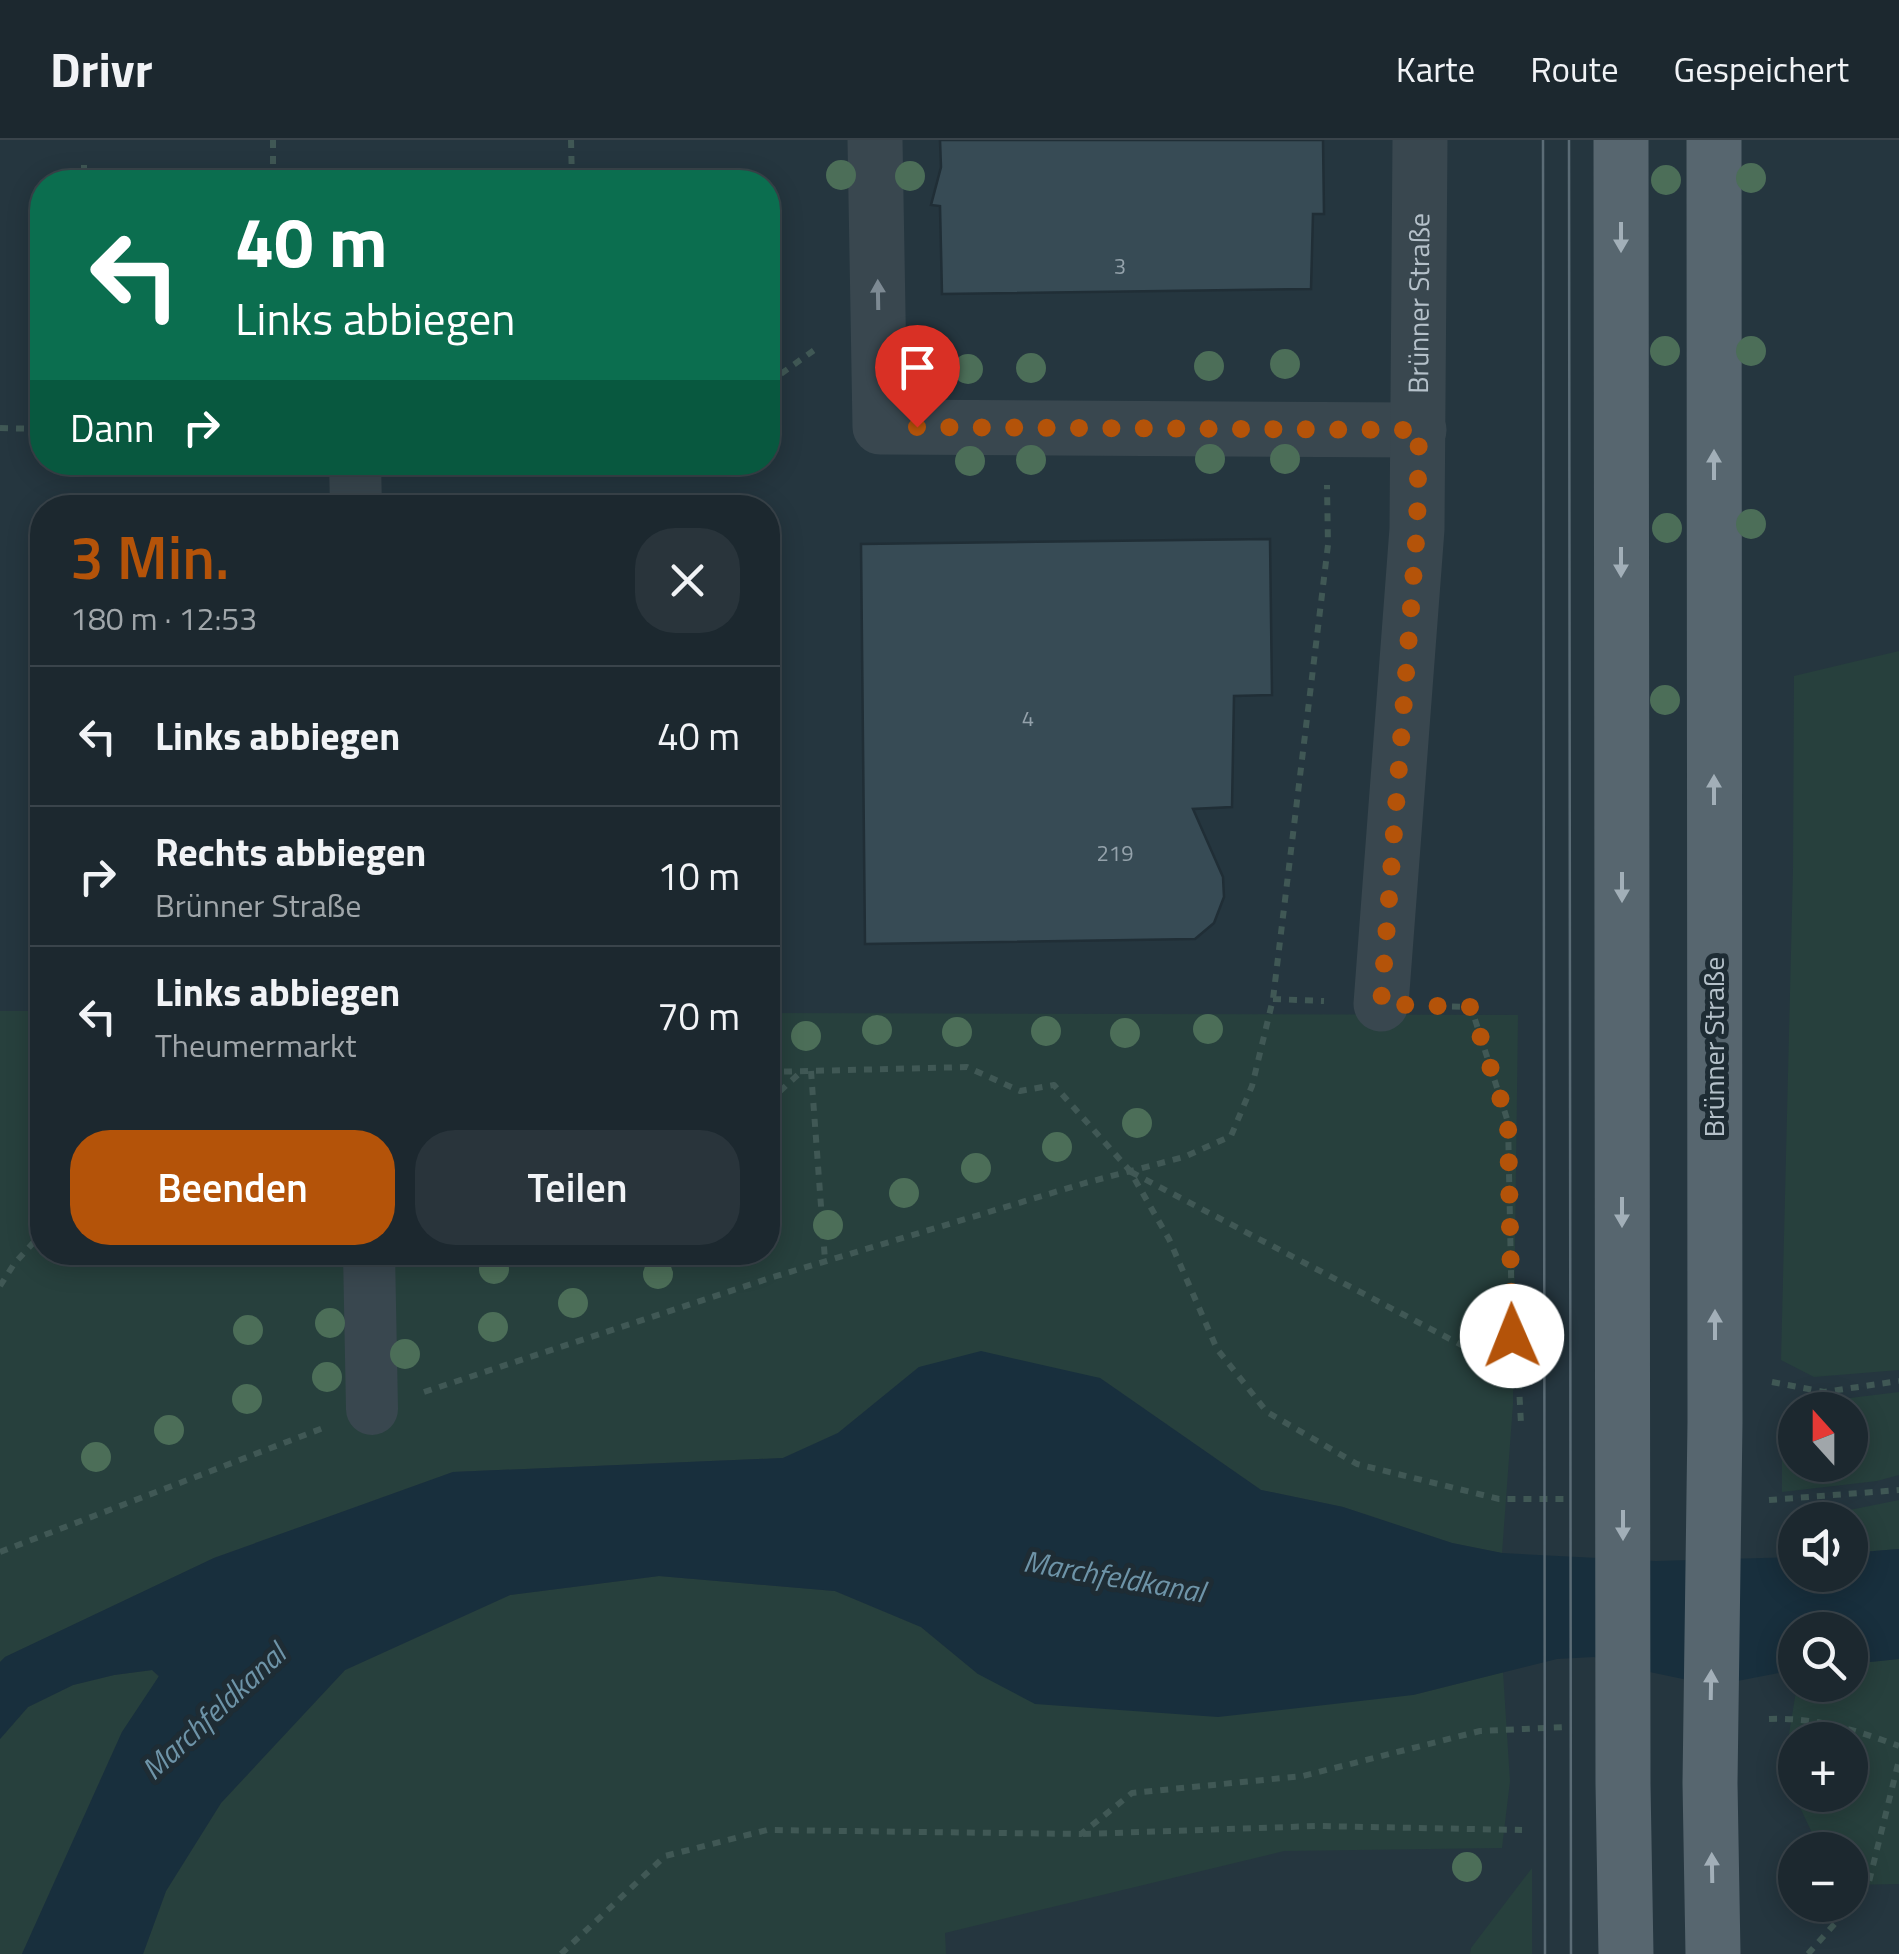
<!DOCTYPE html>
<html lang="de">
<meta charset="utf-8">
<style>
body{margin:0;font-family:"Titillium Web",sans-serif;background:#29343b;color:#f1f3f6;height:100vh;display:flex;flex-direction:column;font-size:38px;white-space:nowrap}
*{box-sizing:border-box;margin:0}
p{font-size:32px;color:#a0a6aa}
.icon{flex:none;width:55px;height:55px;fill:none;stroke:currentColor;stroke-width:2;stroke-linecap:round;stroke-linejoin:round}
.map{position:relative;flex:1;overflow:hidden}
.details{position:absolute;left:30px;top:355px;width:750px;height:770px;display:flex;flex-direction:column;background:#1c282f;border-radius:40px;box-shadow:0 5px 25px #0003,0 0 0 2px #3a444b}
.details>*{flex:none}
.top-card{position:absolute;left:30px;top:30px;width:750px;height:305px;border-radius:40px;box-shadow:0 5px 25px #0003,0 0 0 2px #3a444b;background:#0b6e4f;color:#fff;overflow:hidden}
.needle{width:65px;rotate:339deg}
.buttons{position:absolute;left:1778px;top:1252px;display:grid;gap:20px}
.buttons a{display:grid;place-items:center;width:90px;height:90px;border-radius:50%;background:#1c282f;box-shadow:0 5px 25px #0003,0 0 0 2px #3a444b;font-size:50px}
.pin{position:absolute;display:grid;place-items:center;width:85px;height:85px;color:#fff;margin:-102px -42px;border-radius:50% 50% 50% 0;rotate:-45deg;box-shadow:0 0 10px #0007}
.pin .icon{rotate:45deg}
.me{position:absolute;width:110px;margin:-55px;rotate:359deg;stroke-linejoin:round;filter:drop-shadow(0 0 8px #0008)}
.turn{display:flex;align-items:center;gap:35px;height:210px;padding:0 40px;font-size:45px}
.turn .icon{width:130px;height:130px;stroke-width:2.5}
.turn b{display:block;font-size:70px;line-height:85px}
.then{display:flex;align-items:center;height:95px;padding:0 40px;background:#0003;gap:20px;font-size:38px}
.round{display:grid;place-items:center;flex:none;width:105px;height:105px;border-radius:40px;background:#29343b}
.headline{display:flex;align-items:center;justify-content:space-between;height:170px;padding:0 40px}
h1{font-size:60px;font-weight:600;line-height:75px;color:#b45309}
.cta{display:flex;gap:20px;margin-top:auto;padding:20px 40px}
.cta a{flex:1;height:115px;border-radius:40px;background:#b45309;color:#fff;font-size:40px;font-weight:600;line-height:115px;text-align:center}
.cta a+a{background:#29343b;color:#f1f3f6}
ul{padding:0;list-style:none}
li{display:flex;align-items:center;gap:30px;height:140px;padding:0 40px;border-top:2px solid #3a444b}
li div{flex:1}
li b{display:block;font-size:38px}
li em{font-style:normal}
header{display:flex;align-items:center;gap:60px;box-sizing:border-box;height:140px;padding:0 50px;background:#1c282f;border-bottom:2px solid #3a444b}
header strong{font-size:48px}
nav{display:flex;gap:55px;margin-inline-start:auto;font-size:35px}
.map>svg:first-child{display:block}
</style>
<header>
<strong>Drivr</strong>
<nav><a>Karte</a><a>Route</a><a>Gespeichert</a></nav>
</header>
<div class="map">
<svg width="1899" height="1814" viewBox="0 0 1899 1814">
<rect width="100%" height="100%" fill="#25363f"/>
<path fill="#27403d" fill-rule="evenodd" d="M1899 511V1230L1814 1237 1781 1220 1793 730 1794 536Z
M0 871H42V1112H768V873L1518 875 1513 1264 1502 1413 1452 1403 1343 1367 1261 1350 1100 1238 919 1227 838 1293 783 1318 453 1332 214 1418 5 1517 0 1522Z
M1899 1252V1335L1877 1341 1782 1352V1280L1790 1268 1809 1263ZM1795 1270H1850V1325H1795Z
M1899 1360V1409L1850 1413V1380H1800Z
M659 1436 835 1451 921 1487 978 1534 1413 1555 1503 1532 1510 1641 1502 1708 1284 1711 945 1793 946 1814H143L166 1751 221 1663 345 1530 510 1455Z
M1899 1519V1744L1850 1745V1710H1820L1783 1631 1797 1545H1850V1524ZM1795 1600H1850V1655H1795Z
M152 1530 159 1537 122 1592 22 1814H0V1599L28 1567 73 1545 114 1535Z
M1532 1728V1814H1470L1471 1808Z"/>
<path fill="#182f3d" d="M981 1211 1100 1238 1261 1350 1343 1367 1452 1403 1502 1413 1656 1421 1795 1417V1435H1850V1413L1899 1409V1519L1850 1524V1490H1795V1530L1732 1542 1688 1540 1635 1529 1594 1517 1557 1519 1413 1555 1218 1577 1035 1564 978 1534 921 1487 835 1451 659 1436 510 1455 345 1530 221 1663 166 1751 143 1814H22L122 1592 159 1536 152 1530 114 1535 73 1545 28 1567 0 1599V1522L5 1517 214 1418 453 1332 783 1318 838 1293 919 1227Z"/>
<path fill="#374b55" stroke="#202e36" stroke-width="2.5" d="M940 0H1323L1324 74H1313L1311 149 942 154 940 66 931 65 941 27Z
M1270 399 1272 555 1234 556 1232 667 1193 669 1223 737 1224 757 1214 783 1195 799 865 804 861 404Z"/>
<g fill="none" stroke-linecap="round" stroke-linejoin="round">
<path stroke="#405855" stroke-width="6" stroke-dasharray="8 8" stroke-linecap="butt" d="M273 0V42
M571 0 572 42
M84 25V42
M768 243 820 206
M0 288 42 289
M1273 859 1324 861
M1436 866 1471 867 1508 982 1513 1232 1519 1246 1521 1284
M811 931 825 1120
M768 932 967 927 1020 951 1054 945 1130 1031 1169 1099 1217 1209 1267 1272 1357 1324 1499 1359H1566
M768 962 801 932
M1131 1032 1513 1232
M0 1146 14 1124 42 1093
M1772 1242 1824 1252 1899 1241
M424 1252 770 1138 1085 1043 1184 1017 1231 996 1252 946 1273 859 1328 405 1327 345
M1769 1360 1899 1350
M0 1412 323 1288
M1769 1579C1815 1577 1856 1590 1899 1606
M1083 1694 1317 1686 1522 1690
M561 1814 665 1716 767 1690 1081 1694 1132 1653 1303 1636 1480 1591 1567 1587
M1808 1814 1868 1746 1899 1620"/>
<path stroke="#39474f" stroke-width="52" d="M355 322 356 368
M369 1112 372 1269"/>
<g stroke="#39474f" stroke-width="55">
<path d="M875 0 880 287 1419 290"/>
<path id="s1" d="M1381 864 1417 389 1420 0"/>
</g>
<path stroke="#57666f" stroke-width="55" d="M1621 0 1623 1644 1626 1814
M1713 1814 1710 1643 1715 1282 1714 0"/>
<path stroke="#5b6c76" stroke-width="2.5" d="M1543 0 1545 1814
M1569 0 1571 1814"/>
</g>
<g fill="#4c6e58">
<circle cx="841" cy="35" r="15"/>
<circle cx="910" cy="36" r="15"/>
<circle cx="1751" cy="38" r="15"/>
<circle cx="1666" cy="40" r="15"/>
<circle cx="1665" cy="211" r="15"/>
<circle cx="1751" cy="211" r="15"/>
<circle cx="1285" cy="224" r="15"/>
<circle cx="1209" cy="226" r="15"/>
<circle cx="1031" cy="228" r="15"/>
<circle cx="968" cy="229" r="15"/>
<circle cx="1210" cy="319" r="15"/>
<circle cx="1285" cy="319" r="15"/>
<circle cx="1031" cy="320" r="15"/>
<circle cx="970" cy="321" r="15"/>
<circle cx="1751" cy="384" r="15"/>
<circle cx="1667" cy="388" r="15"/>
<circle cx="1665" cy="560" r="15"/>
<circle cx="1208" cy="889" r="15"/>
<circle cx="877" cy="890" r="15"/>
<circle cx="1046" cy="891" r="15"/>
<circle cx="957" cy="892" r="15"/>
<circle cx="1125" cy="893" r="15"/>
<circle cx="806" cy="896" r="15"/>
<circle cx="1137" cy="983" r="15"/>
<circle cx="1057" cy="1007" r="15"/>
<circle cx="976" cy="1028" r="15"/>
<circle cx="904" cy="1053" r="15"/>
<circle cx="828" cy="1085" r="15"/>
<circle cx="494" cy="1129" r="15"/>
<circle cx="658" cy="1134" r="15"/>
<circle cx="573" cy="1163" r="15"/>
<circle cx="330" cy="1183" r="15"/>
<circle cx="493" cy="1187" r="15"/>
<circle cx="248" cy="1190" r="15"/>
<circle cx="405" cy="1214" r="15"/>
<circle cx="327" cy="1237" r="15"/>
<circle cx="247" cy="1259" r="15"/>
<circle cx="169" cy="1290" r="15"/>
<circle cx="96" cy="1317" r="15"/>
<circle cx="1467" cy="1727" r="15"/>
</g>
<defs><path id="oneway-solid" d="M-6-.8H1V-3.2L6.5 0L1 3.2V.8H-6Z" transform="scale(2.5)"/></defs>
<g fill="#a2afb8">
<use href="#oneway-solid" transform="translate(1621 97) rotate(90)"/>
<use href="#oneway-solid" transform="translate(1714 325) rotate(-90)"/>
<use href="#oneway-solid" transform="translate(1621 422) rotate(90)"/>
<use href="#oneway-solid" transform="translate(1714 650) rotate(-90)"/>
<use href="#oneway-solid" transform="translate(1622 747) rotate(90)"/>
<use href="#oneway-solid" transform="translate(1622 1072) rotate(90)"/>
<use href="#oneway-solid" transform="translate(1715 1185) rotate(-90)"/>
<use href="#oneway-solid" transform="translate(1623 1385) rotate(90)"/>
<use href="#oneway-solid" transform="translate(1711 1545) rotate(-89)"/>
<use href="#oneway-solid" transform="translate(1712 1728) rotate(-91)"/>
</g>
<use fill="#7d8a93" href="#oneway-solid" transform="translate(878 155) rotate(-91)"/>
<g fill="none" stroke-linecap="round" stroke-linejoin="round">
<path stroke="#b45309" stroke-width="18" stroke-dasharray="0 32.4" d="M917 287 1419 290 1417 389 1381 864 1471 867 1508 982 1512 1196"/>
</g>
<g text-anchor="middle" stroke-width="10" stroke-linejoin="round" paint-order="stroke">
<g font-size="22" fill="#94a2ab">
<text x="1120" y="134">3</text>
<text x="1028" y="586">4</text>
<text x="1115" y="721">219</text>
</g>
<g font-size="28" fill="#b5c1ca" stroke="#1e2c34">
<text dy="10" stroke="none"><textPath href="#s1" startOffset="702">Brünner Straße</textPath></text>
<text transform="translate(1714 907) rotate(-90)" y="10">Brünner Straße</text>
</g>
<g font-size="30" font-style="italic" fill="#6e94a8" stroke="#1e2c34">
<text transform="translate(1114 1437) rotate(10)" y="10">Marchfeldkanal</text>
<text transform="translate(214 1572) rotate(-43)" y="10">Marchfeldkanal</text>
</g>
</g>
</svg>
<div class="buttons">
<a><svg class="needle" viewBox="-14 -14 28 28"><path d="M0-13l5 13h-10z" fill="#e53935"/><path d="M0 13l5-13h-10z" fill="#a0a6aa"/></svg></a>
<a><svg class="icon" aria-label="sound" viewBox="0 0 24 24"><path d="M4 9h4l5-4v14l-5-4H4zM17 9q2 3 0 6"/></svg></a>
<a><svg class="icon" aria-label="search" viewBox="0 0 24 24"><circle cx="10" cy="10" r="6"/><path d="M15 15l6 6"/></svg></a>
<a>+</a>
<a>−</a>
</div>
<div class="pin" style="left:917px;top:287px;background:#d93025"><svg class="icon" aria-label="arrive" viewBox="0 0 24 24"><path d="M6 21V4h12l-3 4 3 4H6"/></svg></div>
<svg class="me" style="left:1512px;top:1196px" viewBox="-20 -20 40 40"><circle r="19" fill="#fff"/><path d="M0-13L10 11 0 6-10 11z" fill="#b45309"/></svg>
<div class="top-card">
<div class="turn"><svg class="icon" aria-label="left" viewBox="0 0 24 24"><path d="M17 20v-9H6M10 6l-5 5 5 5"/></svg><div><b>40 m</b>Links abbiegen</div></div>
<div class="then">Dann<svg class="icon" aria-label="right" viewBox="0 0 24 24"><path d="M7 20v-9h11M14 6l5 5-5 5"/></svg></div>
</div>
<section class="details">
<div class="headline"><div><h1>3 Min.</h1><p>180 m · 12:53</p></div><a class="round"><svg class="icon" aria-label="close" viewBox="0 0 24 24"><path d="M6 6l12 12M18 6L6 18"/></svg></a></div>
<ul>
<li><svg class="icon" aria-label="left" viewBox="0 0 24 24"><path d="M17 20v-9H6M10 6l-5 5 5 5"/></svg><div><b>Links abbiegen</b></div><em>40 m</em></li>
<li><svg class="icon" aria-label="right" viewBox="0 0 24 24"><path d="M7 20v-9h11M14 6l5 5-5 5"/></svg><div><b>Rechts abbiegen</b><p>Brünner Straße</p></div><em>10 m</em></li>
<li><svg class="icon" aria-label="left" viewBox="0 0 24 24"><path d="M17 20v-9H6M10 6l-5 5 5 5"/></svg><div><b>Links abbiegen</b><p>Theumermarkt</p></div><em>70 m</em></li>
</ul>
<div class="cta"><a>Beenden</a><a>Teilen</a></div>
</section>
</div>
